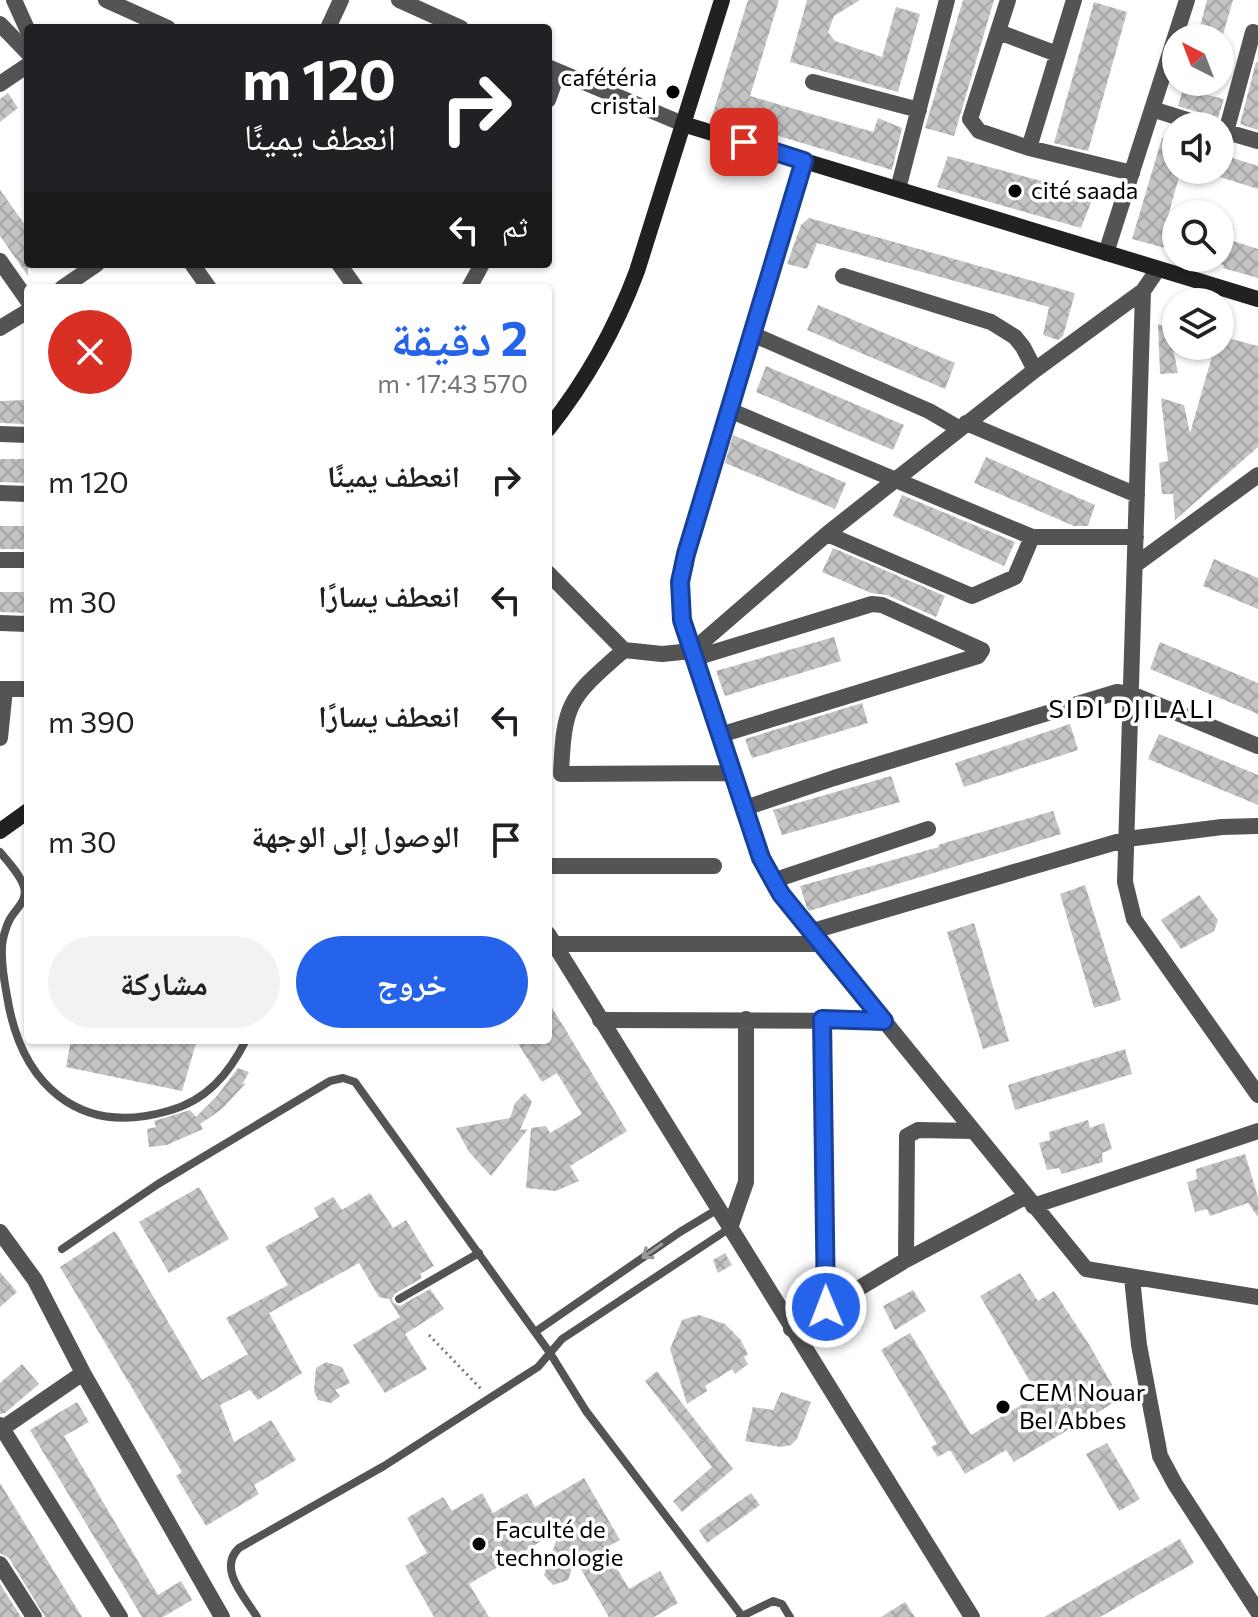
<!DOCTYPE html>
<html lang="ar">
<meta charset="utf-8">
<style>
body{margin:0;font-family:Commissioner,"Noto Naskh Arabic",sans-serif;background:#f2f2f2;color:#202124;direction:rtl;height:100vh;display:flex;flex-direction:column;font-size:30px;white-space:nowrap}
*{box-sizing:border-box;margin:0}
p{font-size:26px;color:#757577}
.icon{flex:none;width:44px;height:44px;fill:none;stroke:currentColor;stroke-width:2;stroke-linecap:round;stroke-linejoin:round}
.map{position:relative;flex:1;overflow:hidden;direction:ltr}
.side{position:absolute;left:24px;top:284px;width:528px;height:760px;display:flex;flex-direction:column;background:#fff;border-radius:8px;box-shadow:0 2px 6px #0004;direction:rtl}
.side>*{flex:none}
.top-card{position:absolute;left:24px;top:24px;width:528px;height:244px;border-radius:8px;box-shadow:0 2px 6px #0004;direction:rtl;background:#202124;color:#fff;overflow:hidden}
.needle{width:52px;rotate:318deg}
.buttons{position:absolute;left:1162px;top:24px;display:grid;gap:16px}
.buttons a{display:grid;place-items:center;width:72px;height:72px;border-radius:50%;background:#fff;box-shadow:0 2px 6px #0004;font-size:40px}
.pin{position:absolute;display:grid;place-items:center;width:68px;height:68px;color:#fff;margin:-34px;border-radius:16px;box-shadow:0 4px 12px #0006}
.me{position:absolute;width:88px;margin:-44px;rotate:359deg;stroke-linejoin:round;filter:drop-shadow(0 0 6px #0008)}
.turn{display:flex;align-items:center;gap:28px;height:168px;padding:0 24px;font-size:36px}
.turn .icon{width:104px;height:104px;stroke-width:2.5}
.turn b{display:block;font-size:56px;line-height:68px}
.then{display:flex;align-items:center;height:76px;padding:0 24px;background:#0003;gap:16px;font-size:30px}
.round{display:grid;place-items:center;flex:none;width:84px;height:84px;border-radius:42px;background:#f2f2f2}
.headline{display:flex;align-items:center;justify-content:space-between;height:136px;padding:0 24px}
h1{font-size:48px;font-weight:700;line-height:60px;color:#2563eb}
.action{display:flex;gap:16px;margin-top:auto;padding:16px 24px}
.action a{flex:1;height:92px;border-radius:48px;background:#2563eb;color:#fff;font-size:32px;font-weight:700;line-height:92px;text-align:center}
.action a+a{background:#f2f2f2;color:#202124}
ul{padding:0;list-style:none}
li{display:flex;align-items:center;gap:24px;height:120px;padding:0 24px}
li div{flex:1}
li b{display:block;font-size:30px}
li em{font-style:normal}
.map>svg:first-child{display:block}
</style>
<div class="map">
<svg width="1258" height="1617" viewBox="0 0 1258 1617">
<defs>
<pattern id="building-cross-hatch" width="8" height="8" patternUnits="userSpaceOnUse" patternTransform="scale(2)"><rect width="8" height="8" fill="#c4c4c4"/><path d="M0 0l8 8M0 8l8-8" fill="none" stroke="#a7a7a7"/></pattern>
</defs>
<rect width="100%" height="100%" fill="#fff"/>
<path fill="url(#building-cross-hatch)" d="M748 0H779L750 96 873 132 878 118 902 128 892 170 712 116Z
M807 0H860L834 16 828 32 835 41 882 57 896 7 920 14 898 92 790 62Z
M963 0H994L954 136 925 128Z
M1207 0H1233L1222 38H1197Z
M1094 2 1127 12 1088 151 1054 143Z
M1256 62H1258V130L1240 124Z
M1185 82H1210L1207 95 1224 99 1218 118 1178 106Z
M8 93 18 108 0 122V99Z
M1162 138 1176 142V170H1181L1166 223 1176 226V251L1132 239Z
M1220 154 1258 166V189L1220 177Z
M948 156 1094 195 1081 228 937 187Z
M0 190 28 229V276L0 236Z
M809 218 1075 293 1063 336 1058 340 1043 335 1049 307 817 243 807 269 787 264 801 225Z
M1220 224 1234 228 1230 240 1258 249V278L1223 268 1224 265 1220 264Z
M818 305 955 363 945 389 807 330Z
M1158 324 1176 331V347L1173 348 1178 373 1160 374Z
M1220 336 1258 346V447L1175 520 1173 494H1162L1159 463 1168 461 1161 398 1184 405 1190 433 1215 346H1220Z
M766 366 904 425 893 450 756 392Z
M28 400V424L0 423V401Z
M733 435 846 483 835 509 725 463Z
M986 457 1095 505 1088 526H1074L974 483Z
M0 459H28V483L0 482Z
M902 495 1015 542 1004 566 893 516Z
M0 526H28V549H0Z
M833 548 945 596 936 617 887 595 871 593 822 572Z
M1214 559 1258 578V609L1203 586Z
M0 592H28V613L0 612Z
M834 637 841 661 725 696 716 671Z
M1160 642 1258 683V714L1150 669Z
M862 703 868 723 752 758 745 739Z
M1070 724 1078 750 964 787 955 763Z
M1159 734 1258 775V805L1148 759Z
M891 776 900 802 782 835 773 810Z
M1053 811 1061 834 809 911 807 908 800 886 939 847 938 845Z
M1085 885 1121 1000 1094 1008 1060 894Z
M1199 895 1218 920 1214 931 1181 949 1161 920Z
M974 923 1009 1041 983 1049 947 932Z
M548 1001 627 1131 570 1166 579 1181 556 1191 526 1188 531 1128 546 1126 550 1133 582 1114 557 1073 542 1082 516 1040H548Z
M71 1040H197L182 1091 66 1067Z
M1125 1049 1132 1074 1015 1110 1008 1085Z
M238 1068 249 1072 242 1085 246 1083 222 1109 200 1124 203 1129 167 1145 149 1147 147 1129 156 1127 154 1121 190 1110 196 1117 217 1096Z
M525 1093 532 1102 520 1130 528 1129 491 1176 469 1152 456 1128 510 1118 515 1103Z
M1088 1120 1090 1128 1104 1123 1112 1149 1102 1153 1103 1162 1062 1174 1059 1168 1047 1170 1039 1143 1050 1140 1049 1132Z
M1245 1154 1258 1197V1217L1248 1203 1210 1216 1207 1209 1195 1212 1187 1182 1197 1179 1196 1169Z
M199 1187 229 1239 169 1273 139 1222Z
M370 1193 393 1228 406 1220 434 1266 420 1274 422 1278 396 1293 392 1298 393 1303 400 1306 430 1289 444 1309 405 1334 427 1369 385 1393 353 1345 400 1317 389 1299 379 1297 359 1263 269 1313 302 1373 258 1400 250 1390 220 1405 234 1442 271 1420 296 1460 254 1485 259 1494 206 1526 176 1476 182 1472 60 1267 115 1231 202 1380 248 1354 226 1318 288 1285 265 1247 319 1217 314 1208 333 1197 342 1210Z
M725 1253 732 1265 718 1273 713 1260Z
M0 1272 17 1292 0 1307Z
M1020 1273 1038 1301 1054 1291 1090 1346 1120 1399 1014 1462 1006 1450 965 1474 950 1450 938 1457 931 1447 937 1444 881 1350 910 1333 971 1435 1038 1395 980 1296Z
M913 1290 926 1311 895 1330 883 1306Z
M699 1315 725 1324 740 1339 748 1354 744 1357 748 1364 735 1374 732 1369 705 1386 707 1391 687 1404 670 1349 682 1320Z
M326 1362 342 1367 350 1383 335 1390 340 1396 331 1403 318 1400 314 1391 316 1368Z
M22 1364 39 1384 5 1413 0 1414V1383Z
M657 1371 733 1469 682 1512 673 1501 712 1467 645 1381Z
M781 1392 811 1402 797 1439 791 1445 781 1447 745 1441 753 1407 773 1410Z
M77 1402 89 1422 64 1436 158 1595 181 1581 192 1600 163 1617H142L30 1430Z
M1107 1443 1140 1499 1119 1511 1086 1454Z
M584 1478 620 1540 605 1548 629 1589 660 1571 678 1603 654 1617H609L575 1559 568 1580 553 1585 544 1575 560 1530 469 1584 489 1617H434L405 1566 427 1553 407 1518 443 1497 452 1511 482 1493 493 1513 527 1493 535 1507Z
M0 1483 82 1617H45L9 1558 0 1553Z
M751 1493 760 1505 707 1543 699 1530Z
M1180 1539 1194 1563 1100 1617H1044Z
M0 1584 21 1617H0Z
M905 1602 915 1617H881Z"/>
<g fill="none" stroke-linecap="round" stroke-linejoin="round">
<path stroke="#767676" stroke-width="3" stroke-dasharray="2 4" stroke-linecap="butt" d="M429 1335 482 1390"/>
<path stroke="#545454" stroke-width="8" d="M0 852C8 862 20 874 24 887 28 901 16 908 10 919 6 926 2 940 2 948 1 964 4 980 7 996 21 1084 78 1137 168 1111 206 1101 229 1074 246 1040
M62 1249 158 1184 330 1081 343 1078 355 1082 550 1353 586 1411 742 1616
M399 1299 479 1253
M535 1332 680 1232 718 1209
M257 1617C245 1597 217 1569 239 1548L384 1466 538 1367 562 1339 730 1228
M740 1617 773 1601 782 1604 790 1617"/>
<path stroke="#545454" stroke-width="16" d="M106 0 168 28
M399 0 461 28
M1008 0 970 119 979 131 1029 148 1132 173
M0 24 28 53
M328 28 341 0
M999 32 1057 54
M548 67 683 124
M813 82 919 110
M0 84 28 65
M548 100 558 72
M1152 109 1206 126
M1220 130 1258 141
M1226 132 1253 32
M1029 148 1074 0
M804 161 686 554 680 582 682 620 761 858 781 894 1086 1269 1258 1297
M898 189 947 0
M1106 253 1187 0
M0 261 28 301
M339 264 356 288
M1158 269 1143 291 1125 882 1134 919 1258 1095
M843 276 991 322 1015 337 1023 347 1035 370
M62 288 97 264
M469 288 482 264
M0 328 28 311
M752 334 929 411 960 429
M729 410 1032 537H1136
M966 423 1137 495
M0 434 28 435
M0 493 28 494
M827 534 972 596 1015 577 1032 537
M0 560H28
M1135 565 1258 475
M548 573 624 650 662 654 692 651 827 534 894 481 1035 370 1143 291
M0 623 28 624
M624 650C570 698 564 700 561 774L733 773
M695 658 872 604 882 605 982 650 978 656 720 735
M0 689H28
M0 738 5 689
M745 808 834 778 1117 692 1131 694 1258 746
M548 866H714
M772 881 928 829
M813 931 1127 839 1222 827 1258 826
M554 944H823
M822 1019 826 1307
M600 1020 884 1021
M1033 1206 1258 1131
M730 1228 746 1182V1019
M0 1232 35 1280 83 1373 222 1617
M906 1260 907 1136 918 1130 973 1131
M1132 1278 1139 1345 1160 1456 1175 1484 1258 1612
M791 1329 906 1260 1025 1197
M0 1425 120 1617
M0 1430 83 1373
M0 1564 34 1617"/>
<path stroke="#545454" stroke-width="16" d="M14 0 28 31
M192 264 209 288
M548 934 972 1617"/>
<path stroke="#212121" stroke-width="16" d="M683 124 1258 299
M548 429C587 380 615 330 637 271L722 0
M0 831 28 811"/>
</g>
<defs><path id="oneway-shaft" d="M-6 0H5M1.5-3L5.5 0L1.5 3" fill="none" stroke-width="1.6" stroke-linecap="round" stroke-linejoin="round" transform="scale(2)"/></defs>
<use stroke="#989898" href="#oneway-shaft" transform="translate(652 1251) rotate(145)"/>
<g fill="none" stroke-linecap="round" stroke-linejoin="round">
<g stroke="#184099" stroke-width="20">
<path id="route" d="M744 142 804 161 686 554 680 582 682 620 761 858 781 894 884 1021 822 1019 826 1307"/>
</g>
<use href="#route" stroke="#2563eb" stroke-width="14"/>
</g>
<g fill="#000" stroke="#fff" stroke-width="3">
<circle cx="673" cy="92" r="8"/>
<circle cx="1015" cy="191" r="8"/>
<circle cx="1003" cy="1407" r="8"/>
<circle cx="479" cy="1544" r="8"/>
</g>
<g text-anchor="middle" stroke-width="7" stroke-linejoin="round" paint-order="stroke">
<g font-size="24" fill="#000" stroke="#fff" text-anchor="start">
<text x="657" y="86" text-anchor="end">cafétéria<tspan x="657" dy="28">cristal</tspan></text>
<text x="1031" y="199">cité saada</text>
<text x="1019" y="1401">CEM Nouar<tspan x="1019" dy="28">Bel Abbes</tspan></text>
<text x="495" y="1538">Faculté de<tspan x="495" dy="28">technologie</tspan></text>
</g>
<g font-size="26" letter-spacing="2" fill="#000" stroke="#fff">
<text x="1132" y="718">SIDI DJILALI</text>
</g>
</g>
</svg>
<div class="buttons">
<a><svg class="needle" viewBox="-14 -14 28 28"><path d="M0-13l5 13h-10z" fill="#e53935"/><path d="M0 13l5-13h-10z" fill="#757577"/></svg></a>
<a><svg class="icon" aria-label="sound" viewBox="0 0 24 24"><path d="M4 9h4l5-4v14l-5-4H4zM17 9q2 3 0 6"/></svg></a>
<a><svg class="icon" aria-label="search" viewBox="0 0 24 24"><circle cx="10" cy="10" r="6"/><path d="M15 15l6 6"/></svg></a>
<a><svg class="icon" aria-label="layers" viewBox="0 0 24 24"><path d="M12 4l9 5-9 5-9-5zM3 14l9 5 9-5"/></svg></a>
</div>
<div class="pin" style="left:744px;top:142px;background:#d93025"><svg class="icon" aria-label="arrive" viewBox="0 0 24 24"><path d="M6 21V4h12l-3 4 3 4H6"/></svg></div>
<svg class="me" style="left:826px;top:1307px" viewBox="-20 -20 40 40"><circle r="17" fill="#2563eb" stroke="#fff" stroke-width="3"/><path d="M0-11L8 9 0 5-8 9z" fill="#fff"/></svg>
<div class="top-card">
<div class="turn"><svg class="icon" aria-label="right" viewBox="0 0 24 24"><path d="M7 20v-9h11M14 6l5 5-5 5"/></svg><div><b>120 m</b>انعطف يمينًا</div></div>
<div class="then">ثم<svg class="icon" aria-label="left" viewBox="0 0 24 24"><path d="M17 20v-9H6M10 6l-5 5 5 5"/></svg></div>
</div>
<section class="side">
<div class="headline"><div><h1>2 دقيقة</h1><p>570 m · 17:43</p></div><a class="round" style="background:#d93025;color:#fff"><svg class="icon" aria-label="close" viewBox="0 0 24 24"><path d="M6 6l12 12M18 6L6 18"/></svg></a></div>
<ul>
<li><svg class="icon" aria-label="right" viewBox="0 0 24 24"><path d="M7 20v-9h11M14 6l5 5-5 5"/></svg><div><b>انعطف يمينًا</b></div><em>120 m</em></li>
<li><svg class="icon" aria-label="left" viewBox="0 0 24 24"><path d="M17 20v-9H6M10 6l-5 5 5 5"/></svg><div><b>انعطف يسارًا</b></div><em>30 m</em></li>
<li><svg class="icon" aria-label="left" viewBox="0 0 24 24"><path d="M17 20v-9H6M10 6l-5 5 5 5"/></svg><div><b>انعطف يسارًا</b></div><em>390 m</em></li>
<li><svg class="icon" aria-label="arrive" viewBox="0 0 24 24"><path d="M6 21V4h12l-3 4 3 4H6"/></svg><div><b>الوصول إلى الوجهة</b></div><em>30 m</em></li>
</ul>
<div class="action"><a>خروج</a><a>مشاركة</a></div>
</section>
</div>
